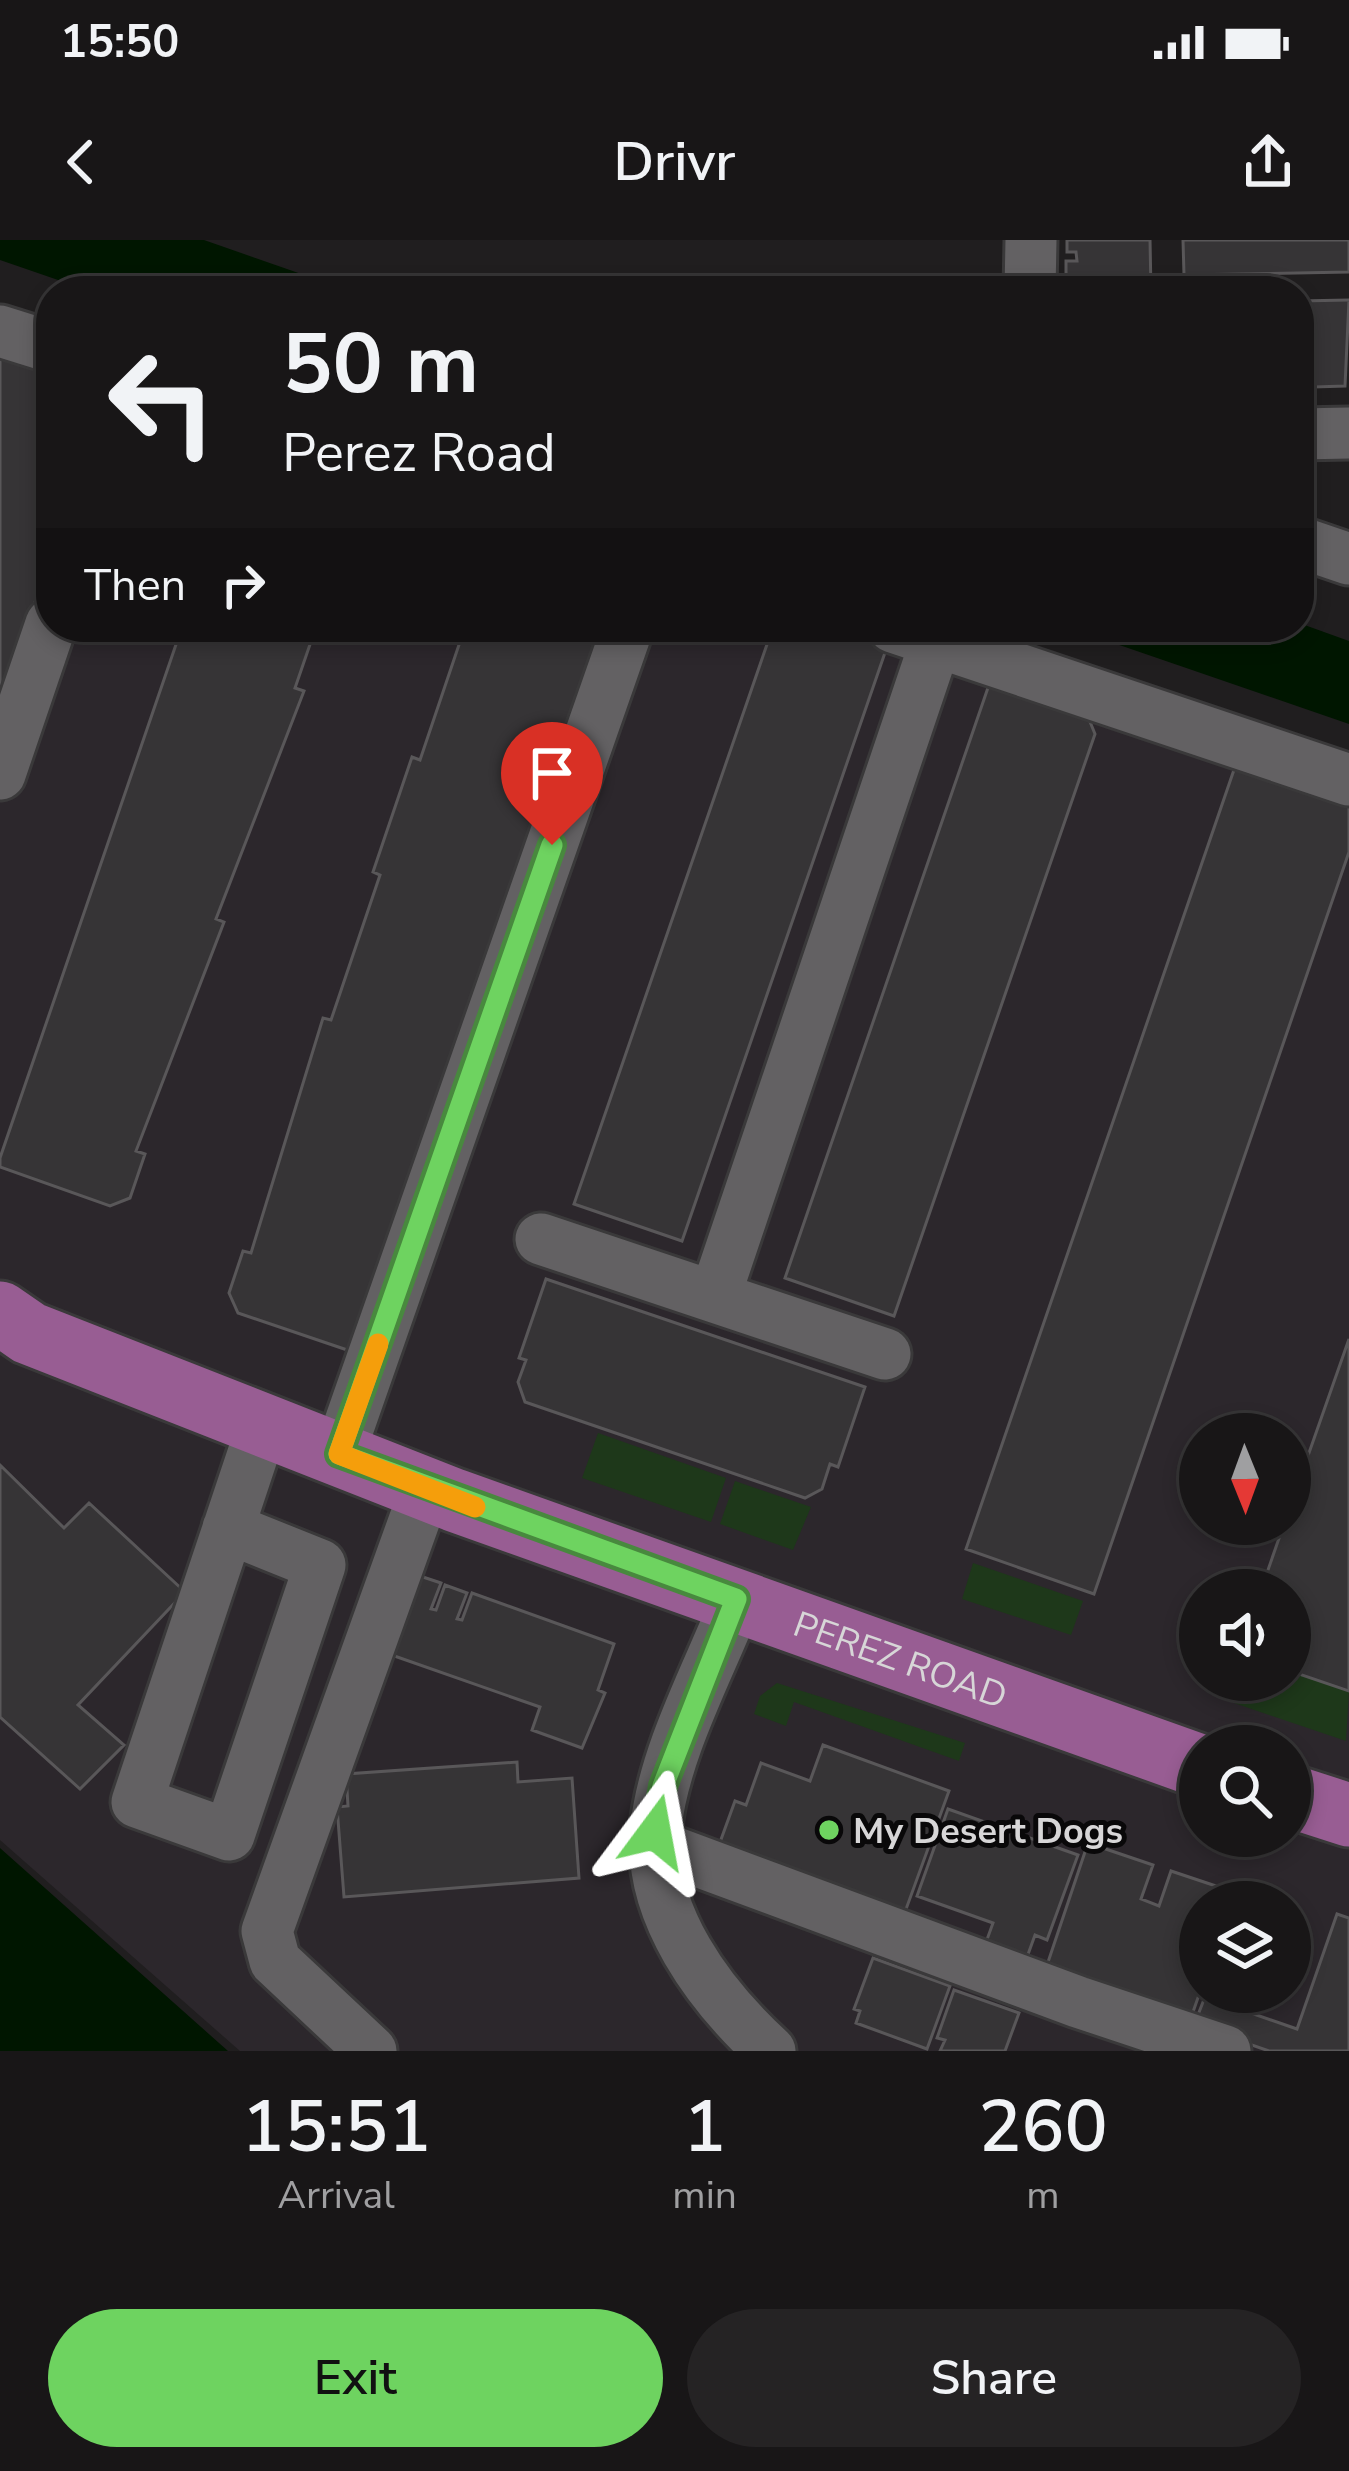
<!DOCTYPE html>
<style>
body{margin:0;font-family:"Nunito Sans",sans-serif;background:#252324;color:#f1f3f6;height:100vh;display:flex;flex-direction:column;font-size:45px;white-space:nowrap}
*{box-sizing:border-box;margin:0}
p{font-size:39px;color:#9f9fa1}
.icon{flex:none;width:66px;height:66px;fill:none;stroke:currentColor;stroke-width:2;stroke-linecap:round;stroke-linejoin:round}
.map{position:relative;height:1811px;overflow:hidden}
.details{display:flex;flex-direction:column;background:#181617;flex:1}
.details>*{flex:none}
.banner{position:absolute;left:36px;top:36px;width:1278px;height:366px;border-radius:48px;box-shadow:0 6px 18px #0003,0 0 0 3px #363536;background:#181617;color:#f1f3f6;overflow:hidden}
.needle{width:78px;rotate:179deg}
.controls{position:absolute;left:1179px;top:1173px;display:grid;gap:24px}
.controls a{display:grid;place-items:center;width:132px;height:132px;border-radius:50%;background:#181617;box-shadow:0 6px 18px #0003,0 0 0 3px #363536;font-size:60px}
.pin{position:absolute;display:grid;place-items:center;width:102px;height:102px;color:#fff;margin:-123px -51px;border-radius:50% 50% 50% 0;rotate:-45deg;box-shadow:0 0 12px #0007}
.pin .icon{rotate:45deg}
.me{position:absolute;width:132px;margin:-66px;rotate:13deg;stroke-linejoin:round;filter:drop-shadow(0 0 9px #0008)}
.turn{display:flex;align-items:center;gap:42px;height:252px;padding:0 48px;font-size:54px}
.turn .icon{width:156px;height:156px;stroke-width:2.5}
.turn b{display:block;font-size:84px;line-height:102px}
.then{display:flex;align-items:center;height:114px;padding:0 48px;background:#0003;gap:24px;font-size:45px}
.eta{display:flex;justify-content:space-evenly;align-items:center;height:204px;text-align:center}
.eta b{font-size:72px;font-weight:600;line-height:84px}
.action{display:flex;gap:24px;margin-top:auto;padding:24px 48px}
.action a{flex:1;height:138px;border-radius:72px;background:#6ed360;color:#111;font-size:48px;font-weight:600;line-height:138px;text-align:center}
.action a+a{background:#252324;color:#f1f3f6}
.status{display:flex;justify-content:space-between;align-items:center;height:84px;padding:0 60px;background:#181617;direction:ltr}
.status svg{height:33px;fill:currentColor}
header{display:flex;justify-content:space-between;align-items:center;height:156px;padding:0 48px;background:#181617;font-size:54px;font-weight:600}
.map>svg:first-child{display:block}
</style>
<div class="status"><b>15:50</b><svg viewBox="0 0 49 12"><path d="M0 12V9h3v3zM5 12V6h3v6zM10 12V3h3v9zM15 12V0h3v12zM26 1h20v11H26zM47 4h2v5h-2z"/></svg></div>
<header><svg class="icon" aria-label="back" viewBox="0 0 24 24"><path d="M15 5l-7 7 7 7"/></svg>Drivr<svg class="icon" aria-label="share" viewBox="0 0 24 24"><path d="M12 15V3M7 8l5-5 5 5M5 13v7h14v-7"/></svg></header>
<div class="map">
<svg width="1349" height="1811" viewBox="0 0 1349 1811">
<rect width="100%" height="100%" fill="#201e1f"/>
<path fill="#2c272c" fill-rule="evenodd" d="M0 68 51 85V387H941L1349 525V1811H240L0 1600ZM1200 1194H1290V1284H1200ZM1200 1350H1290V1440H1200ZM1200 1506H1290V1596H1200ZM1200 1662H1290V1752H1200Z"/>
<path fill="#1e381a" d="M598 1193 726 1238 711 1282 582 1238Z
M735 1241 811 1267 793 1310 720 1284Z
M973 1323 1083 1361 1071 1395 962 1359Z
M1290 1431 1349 1451 1346 1501 1231 1462 1239 1440H1290Z
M777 1443 965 1503 959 1521 794 1462 786 1486 754 1474 760 1456Z"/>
<path fill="#001600" d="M0 0H204L350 51H90L0 20Z
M1299 383 1349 401V484L1067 387Z
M0 1608 228 1811H0Z"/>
<path fill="#363436" stroke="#595759" stroke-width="3" d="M1067 0H1150L1151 51H1066V21H1077L1076 12H1067Z
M1183 0H1349V32L1184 35Z
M1349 60 1345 146 1314 147V137H1306L1307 147H1299V61Z
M0 117 51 135V316L0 462Z
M182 387H316L295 448 304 451 216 679 224 682 136 911 145 914 130 958 110 966 0 927V918Z
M465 387H611L362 1115 238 1073 229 1053 243 1011 251 1013 323 778 331 780 380 635 373 632 412 517 420 520Z
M773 387H839L888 404 682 1001 574 964Z
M991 439 1086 472 1095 494 894 1076 785 1038Z
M1236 524 1349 563V612L1094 1354 966 1309Z
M546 1039 865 1147 838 1227 830 1224 822 1249 805 1258 525 1162 518 1142 526 1120 519 1118Z
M1349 1099V1451L1290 1431V1350H1261L1284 1284H1290V1267Z
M0 1225 64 1288 89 1263 185 1352 78 1465 124 1505 80 1549 0 1477Z
M411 1333 441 1343 431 1369 436 1370 445 1345 467 1353 457 1379 462 1380 472 1353 614 1404 598 1450 605 1453 582 1508 532 1490 540 1467 383 1412Z
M823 1505 949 1551 905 1672 715 1616 735 1561 746 1565 761 1523 810 1541Z
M517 1522 518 1542 572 1538 579 1638 344 1657 337 1567 348 1566 346 1534Z
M948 1569 1078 1615 1047 1700 1035 1695 1022 1731 981 1716 993 1683 917 1656Z
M1088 1603 1153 1625 1141 1659 1159 1666 1171 1631 1234 1652 1231 1662H1200V1752L1187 1789 1042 1740Z
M1337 1674 1349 1678V1811H1269L1194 1785 1205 1757 1297 1789Z
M873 1718 950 1746 927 1809 856 1783 860 1771 854 1769Z
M954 1750 1019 1773 1005 1811H940L945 1800 937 1798Z"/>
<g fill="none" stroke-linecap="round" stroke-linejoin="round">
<g stroke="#3a393a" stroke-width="57">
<path id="minor" d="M1030 51 1031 0
M0 91 51 107
M1299 194 1349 193
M1299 302 1349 319
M893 387 1349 540
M0 534 51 384
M541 999 885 1114
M715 1056 936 401
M339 1214 628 387
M228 1288 320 1325 229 1595 137 1562 263 1184
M737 1359C709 1431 665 1509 656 1586 646 1673 711 1757 770 1811
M657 1606 1078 1762 1225 1811
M371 1811 275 1721 267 1691 426 1248"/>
</g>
<g stroke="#3a393a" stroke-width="69">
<g id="major">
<path id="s1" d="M0 1073 29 1093 454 1260 1200 1526"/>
<path d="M1290 1556 1349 1575"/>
</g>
</g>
<use href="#minor" stroke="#636163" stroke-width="51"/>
<use href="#major" stroke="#985d93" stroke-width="63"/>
</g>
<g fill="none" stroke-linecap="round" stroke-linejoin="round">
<g stroke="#48893e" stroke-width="30">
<path id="route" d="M552 605 339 1214 736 1359 663 1546 655 1592"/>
</g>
<use href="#route" stroke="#6ed360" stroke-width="21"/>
<path stroke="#f59e0b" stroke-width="21" d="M378 1104 339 1214 475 1267"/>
</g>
<circle fill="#6ed360" stroke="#090809" stroke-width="4.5" cx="829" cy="1590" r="12"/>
<g text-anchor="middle" stroke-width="10" stroke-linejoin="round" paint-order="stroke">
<g font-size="36" fill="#d7d6d7" stroke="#090809">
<text dy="13" stroke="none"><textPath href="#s1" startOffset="966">PEREZ ROAD</textPath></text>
</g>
<g font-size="36" font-weight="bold" fill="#d7d6d7" stroke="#090809" text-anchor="start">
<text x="853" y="1603">My Desert Dogs</text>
</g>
</g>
</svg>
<div class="controls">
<a><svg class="needle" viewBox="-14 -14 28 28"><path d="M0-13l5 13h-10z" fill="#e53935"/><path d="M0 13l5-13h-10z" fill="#9f9fa1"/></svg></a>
<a><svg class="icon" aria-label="sound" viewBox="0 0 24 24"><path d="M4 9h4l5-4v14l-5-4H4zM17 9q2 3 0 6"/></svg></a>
<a><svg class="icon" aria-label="search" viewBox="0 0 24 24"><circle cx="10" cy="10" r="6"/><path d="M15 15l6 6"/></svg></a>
<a><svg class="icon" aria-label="layers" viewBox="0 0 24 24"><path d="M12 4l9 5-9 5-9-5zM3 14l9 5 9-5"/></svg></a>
</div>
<div class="pin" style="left:552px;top:605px;background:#d93025"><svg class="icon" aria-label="arrive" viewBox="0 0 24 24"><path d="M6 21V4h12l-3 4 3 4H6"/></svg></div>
<svg class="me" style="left:655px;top:1592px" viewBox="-20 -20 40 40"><path d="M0-17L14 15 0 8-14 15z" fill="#6ed360" stroke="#fff" stroke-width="4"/></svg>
<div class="banner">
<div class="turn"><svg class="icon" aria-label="left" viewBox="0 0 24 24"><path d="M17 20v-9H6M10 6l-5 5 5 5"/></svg><div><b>50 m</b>Perez Road</div></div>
<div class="then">Then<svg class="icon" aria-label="right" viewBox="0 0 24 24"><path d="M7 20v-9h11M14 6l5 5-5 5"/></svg></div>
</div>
</div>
<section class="details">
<div class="eta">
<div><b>15:51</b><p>Arrival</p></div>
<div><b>1</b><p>min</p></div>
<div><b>260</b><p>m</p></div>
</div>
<div class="action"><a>Exit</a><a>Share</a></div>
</section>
